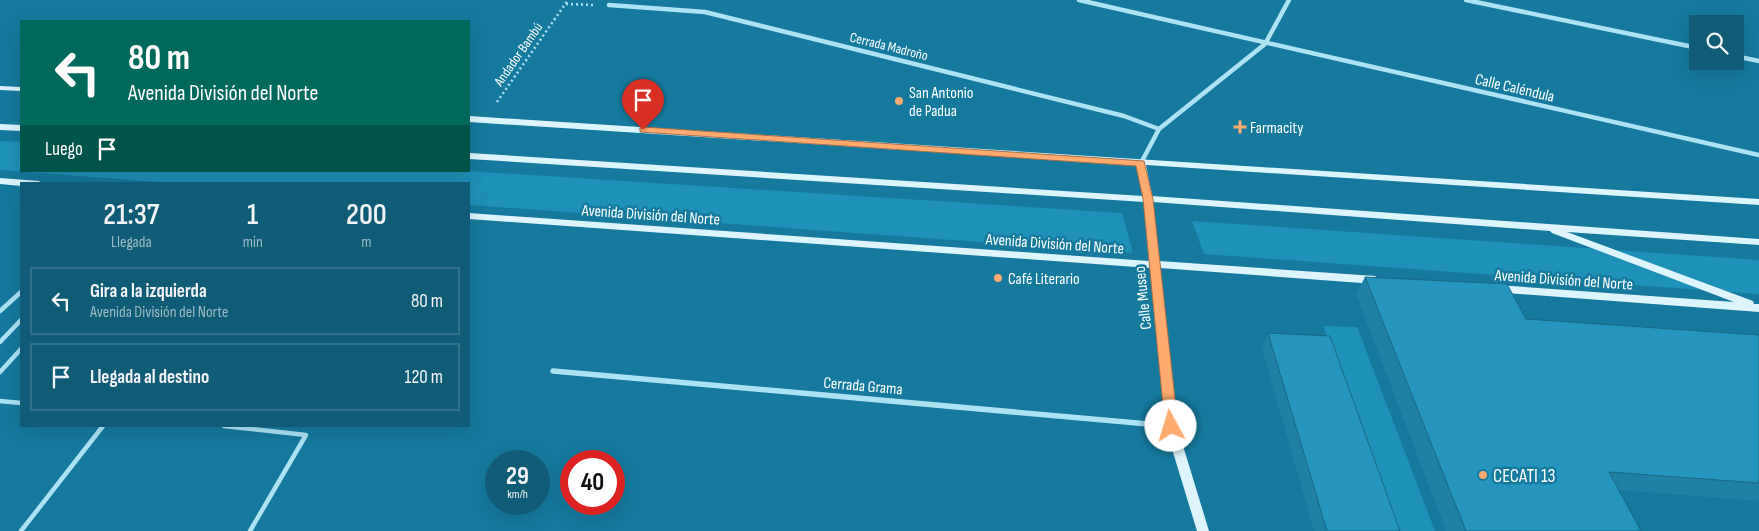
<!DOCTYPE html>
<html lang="es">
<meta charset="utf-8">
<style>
body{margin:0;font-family:"Sofia Sans Condensed",sans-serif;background:#1e657e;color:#f1f3f6;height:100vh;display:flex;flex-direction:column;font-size:19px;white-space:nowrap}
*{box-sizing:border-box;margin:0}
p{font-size:16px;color:#9cbac5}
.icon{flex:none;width:28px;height:28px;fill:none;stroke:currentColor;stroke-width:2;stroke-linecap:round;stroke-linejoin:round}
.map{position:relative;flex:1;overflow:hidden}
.panel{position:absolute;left:20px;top:182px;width:450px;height:245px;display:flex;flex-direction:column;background:#105c76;border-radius:0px;box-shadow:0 5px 20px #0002}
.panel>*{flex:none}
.hud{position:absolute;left:20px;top:20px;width:450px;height:152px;border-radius:0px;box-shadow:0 5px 20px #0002;background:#00695c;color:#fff;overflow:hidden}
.buttons{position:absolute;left:1689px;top:15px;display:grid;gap:10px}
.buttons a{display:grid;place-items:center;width:55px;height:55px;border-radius:0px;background:#105c76;box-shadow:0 5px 20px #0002;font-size:25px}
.speed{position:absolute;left:485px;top:450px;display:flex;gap:10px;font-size:25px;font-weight:700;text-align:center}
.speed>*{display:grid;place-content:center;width:65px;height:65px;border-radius:50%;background:#105c76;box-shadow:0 5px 20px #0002;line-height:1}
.speed small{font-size:12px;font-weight:400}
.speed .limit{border:8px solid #d22;background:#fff;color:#111}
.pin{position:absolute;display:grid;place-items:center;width:42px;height:42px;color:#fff;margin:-51px -21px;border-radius:50% 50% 50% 0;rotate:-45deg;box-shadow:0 0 5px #0007}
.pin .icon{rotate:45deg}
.me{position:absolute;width:55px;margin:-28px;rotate:354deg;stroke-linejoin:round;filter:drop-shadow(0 0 4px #0008)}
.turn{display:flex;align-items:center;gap:18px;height:105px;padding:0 25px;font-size:22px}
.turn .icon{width:65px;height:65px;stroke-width:2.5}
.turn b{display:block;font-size:35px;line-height:42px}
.then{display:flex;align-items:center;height:48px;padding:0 25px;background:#0003;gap:10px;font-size:19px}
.eta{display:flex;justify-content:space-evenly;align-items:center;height:85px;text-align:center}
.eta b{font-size:30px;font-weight:600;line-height:35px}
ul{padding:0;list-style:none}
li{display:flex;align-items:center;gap:15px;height:68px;margin:0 10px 8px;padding:0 15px;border:2px solid #307188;border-radius:0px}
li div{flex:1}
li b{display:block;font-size:19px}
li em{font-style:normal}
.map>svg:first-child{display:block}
</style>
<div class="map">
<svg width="1759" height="531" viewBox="0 0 1759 531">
<rect width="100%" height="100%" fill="#157a9e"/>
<path fill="#1e91b8" d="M0 141 21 142V171H469L1122 213 1133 253 469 205V184H186L0 170Z
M1192 221 1759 260V294L1204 254Z
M1323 326 1357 327 1435 531H1395Z"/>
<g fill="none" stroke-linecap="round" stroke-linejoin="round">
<path stroke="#ade2f3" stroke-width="2.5" stroke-dasharray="2 3" stroke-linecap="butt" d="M566 4 593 5
M497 102 568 0"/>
<path stroke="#ade2f3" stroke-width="4.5" d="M0 311 21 292
M0 342 21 320
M0 372 21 349
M0 401 21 403
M224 426 306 435 250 531
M21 531 103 426"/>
<path stroke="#ade2f3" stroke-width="4.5" d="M1079 0 1759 155
M1466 0 1698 48
M609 5 705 12 1124 116 1159 129
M1735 56 1759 61
M1141 163 1159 129 1265 44 1289 0"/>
<path stroke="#ade2f3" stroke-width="5.5" d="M553 371 1171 426"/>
<path fill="#ddf4fd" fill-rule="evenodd" d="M0 86 21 87V91L0 90Z
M469 116 1759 199V205L1146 165 1152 196 1759 239V245L1567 232 1753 301 1754 304H1759V312L1493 292 1492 289 1493 286 1497 285 1734 302 1552 233 1550 231 1153 202 1159 261 1375 276 1380 280 1375 284 1160 268 1177 426 1209 531H1197L1165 426 1150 268 469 219V213L1149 261 1144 202 469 159V153L1143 196 1137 165 469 122Z
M0 124 21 125V131L0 130Z
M0 178 39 181 43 184H21V186L0 184Z"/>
</g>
<path fill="#1f81a3" d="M1365 277 1526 319 1759 335V501L1619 490 1641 531H1446L1356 294Z
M1268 333 1400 531H1314L1262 348Z"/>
<path fill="#2496bd" stroke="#196984" d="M1365 277 1507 284 1526 319 1759 335V483L1609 472 1641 531H1466Z
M1268 333 1330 336 1400 531H1327Z"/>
<path fill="#ffaa6f" stroke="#a66e48" d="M643 127 1144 161 1153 199 1178 426 1176 430 1171 432 1167 430 1165 426 1143 199 1136 166 640 132V128Z"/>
<g fill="#ffaa6f" stroke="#157a9e" stroke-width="2">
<circle cx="899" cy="101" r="5"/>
<path d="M1237.5 119.5h5v5h5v5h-5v5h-5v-5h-5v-5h5z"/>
<circle cx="998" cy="278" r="5"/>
<circle cx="1483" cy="475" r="5"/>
</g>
<g text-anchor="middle" stroke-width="5" stroke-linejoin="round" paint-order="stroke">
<g font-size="14" fill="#fff" stroke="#157a9e">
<text transform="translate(889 46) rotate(14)" y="5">Cerrada Madroño</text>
<text transform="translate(518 54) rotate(-55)" y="5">Andador Bambú</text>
</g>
<g font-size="16" fill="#fff" stroke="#157a9e">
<text transform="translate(1515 87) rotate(13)" y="6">Calle Caléndula</text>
<text transform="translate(651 214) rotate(4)" y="6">Avenida División del Norte</text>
<text transform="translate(1055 243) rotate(4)" y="6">Avenida División del Norte</text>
<text transform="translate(1564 279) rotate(4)" y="6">Avenida División del Norte</text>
<text transform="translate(1142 298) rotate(-96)" y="6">Calle Museo</text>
<text transform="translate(863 385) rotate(5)" y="6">Cerrada Grama</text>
</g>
<g font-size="16" fill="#fff" stroke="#157a9e" text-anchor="start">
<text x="909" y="98">San Antonio<tspan x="909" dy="18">de Padua</tspan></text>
<text x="1250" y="133">Farmacity</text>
<text x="1008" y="284">Café Literario</text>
</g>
<g font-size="19" fill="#fff" stroke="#157a9e" text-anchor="start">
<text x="1493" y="482">CECATI 13</text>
</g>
</g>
</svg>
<div class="buttons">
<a><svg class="icon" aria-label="search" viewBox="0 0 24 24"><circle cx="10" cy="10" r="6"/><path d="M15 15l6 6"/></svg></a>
</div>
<div class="speed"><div>29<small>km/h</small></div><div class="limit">40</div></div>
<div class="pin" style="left:643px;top:130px;background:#d93025"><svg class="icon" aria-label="arrive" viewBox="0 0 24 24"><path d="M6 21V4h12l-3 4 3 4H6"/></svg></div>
<svg class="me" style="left:1171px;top:426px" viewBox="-20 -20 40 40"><circle r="19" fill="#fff"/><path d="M0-13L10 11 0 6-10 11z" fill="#ffaa6f"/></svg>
<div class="hud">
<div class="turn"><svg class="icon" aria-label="left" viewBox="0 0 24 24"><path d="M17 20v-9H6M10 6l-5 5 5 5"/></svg><div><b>80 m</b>Avenida División del Norte</div></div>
<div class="then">Luego<svg class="icon" aria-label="arrive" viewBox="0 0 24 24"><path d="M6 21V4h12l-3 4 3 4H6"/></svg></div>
</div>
<section class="panel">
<div class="eta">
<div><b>21:37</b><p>Llegada</p></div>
<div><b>1</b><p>min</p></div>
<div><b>200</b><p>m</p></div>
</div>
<ul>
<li><svg class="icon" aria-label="left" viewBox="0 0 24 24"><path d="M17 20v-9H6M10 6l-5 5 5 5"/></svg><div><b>Gira a la izquierda</b><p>Avenida División del Norte</p></div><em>80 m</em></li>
<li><svg class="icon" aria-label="arrive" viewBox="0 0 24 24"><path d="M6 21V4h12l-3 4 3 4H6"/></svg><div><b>Llegada al destino</b></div><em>120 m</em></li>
</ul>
</section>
</div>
